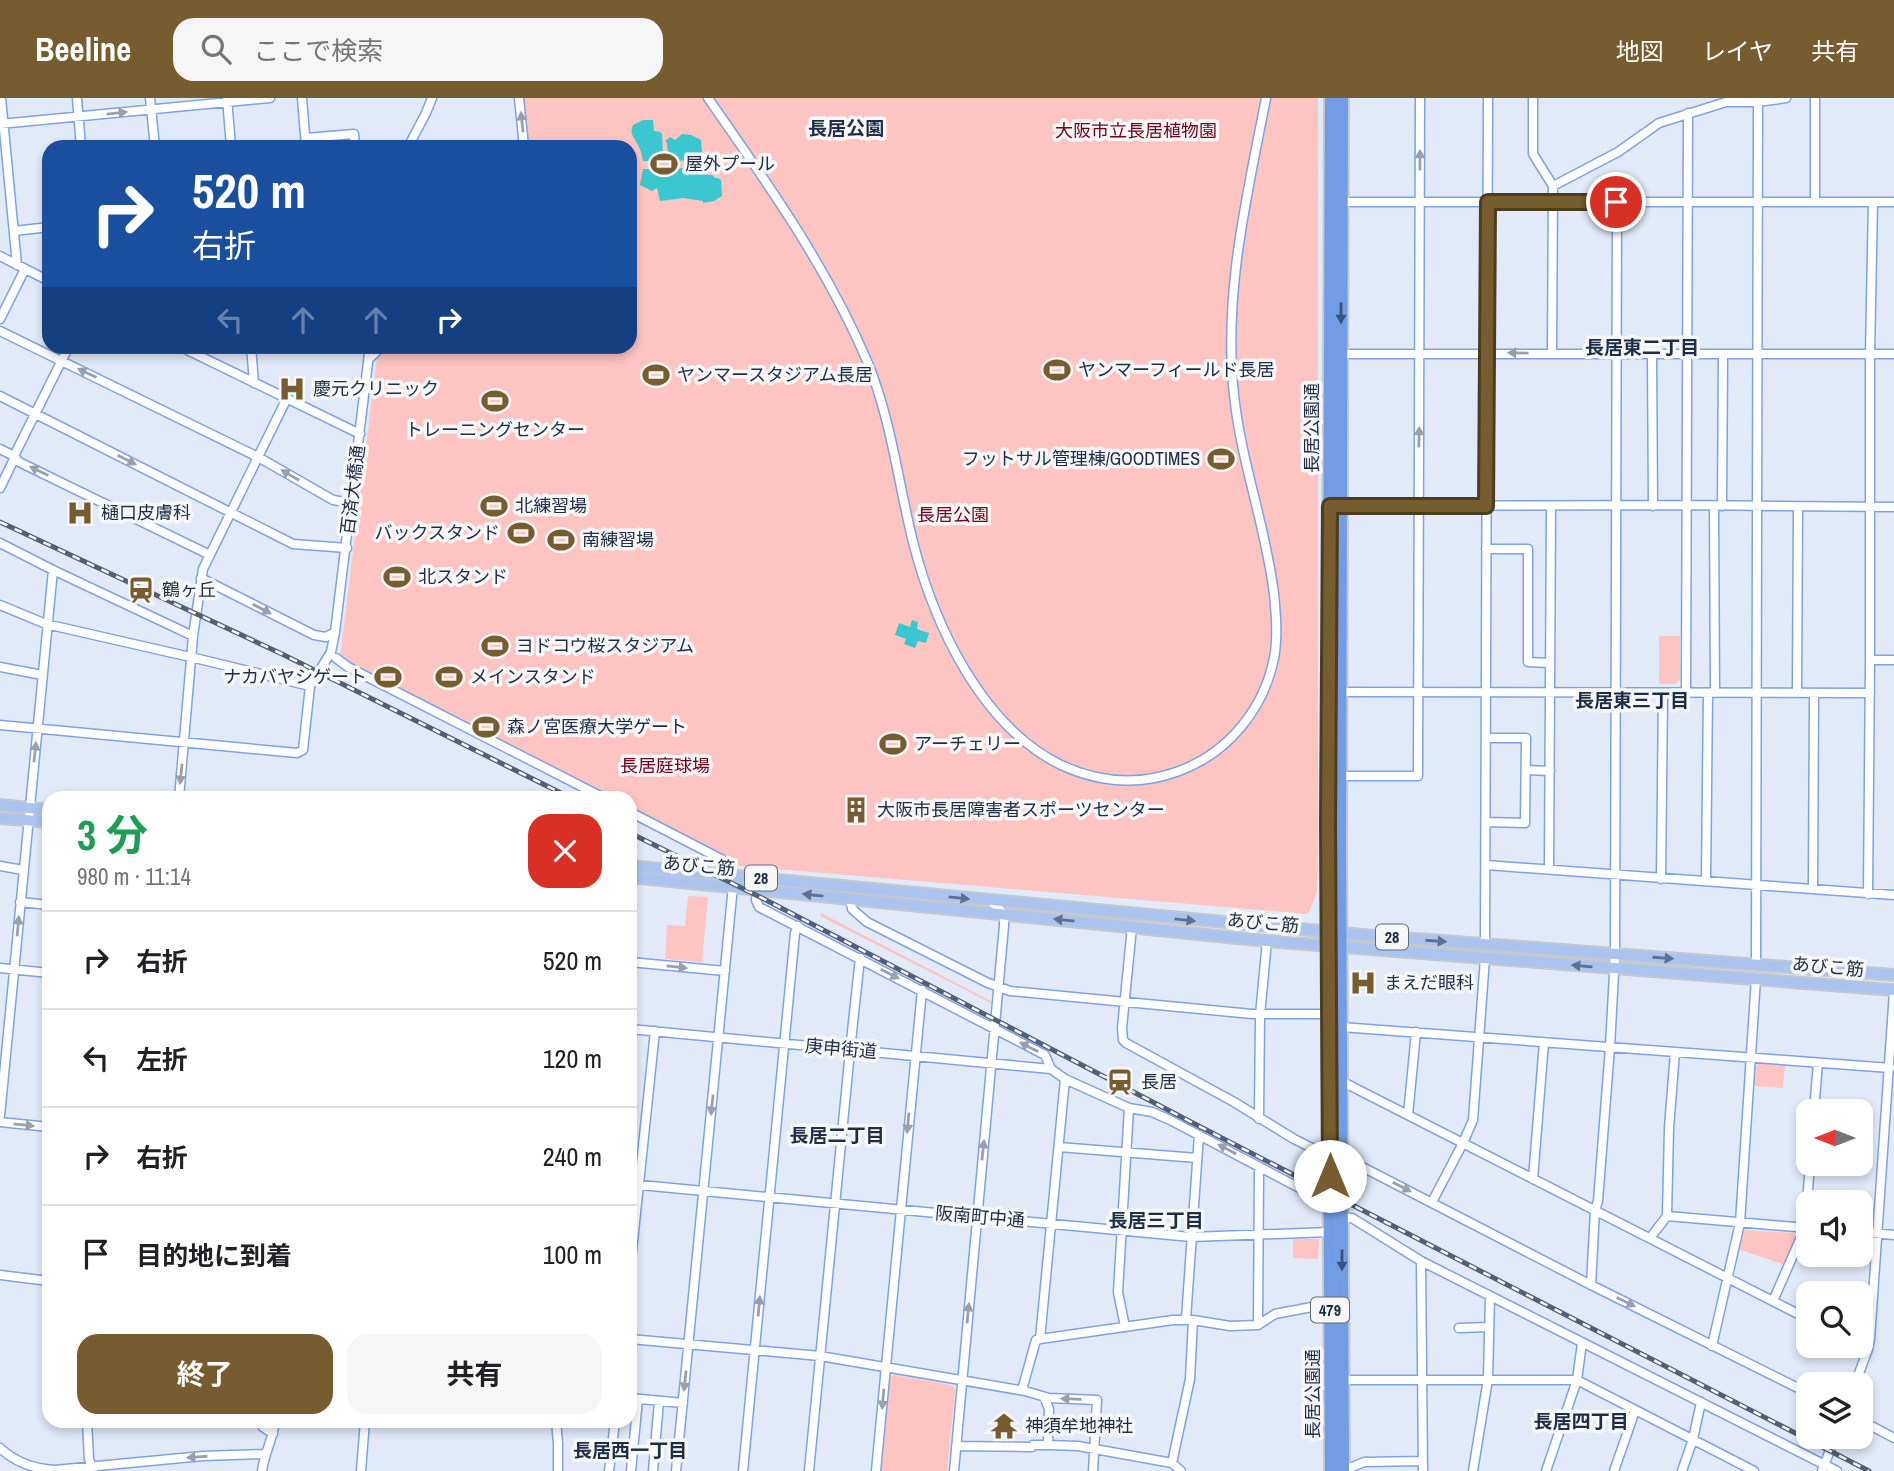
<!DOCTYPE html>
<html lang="ja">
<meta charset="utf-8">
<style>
body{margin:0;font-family:"Archivo Narrow","Noto Sans JP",sans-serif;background:#f6f6f6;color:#202124;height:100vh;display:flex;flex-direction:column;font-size:26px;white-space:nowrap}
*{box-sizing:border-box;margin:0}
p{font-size:23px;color:#757577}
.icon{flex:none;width:38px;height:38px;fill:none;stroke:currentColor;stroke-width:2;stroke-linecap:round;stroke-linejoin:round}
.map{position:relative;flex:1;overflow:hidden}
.sheet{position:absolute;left:42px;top:693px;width:595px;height:637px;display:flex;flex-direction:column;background:#fff;border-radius:21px;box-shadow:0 4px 10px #0003}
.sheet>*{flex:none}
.top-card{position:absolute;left:42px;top:42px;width:595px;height:214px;border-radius:21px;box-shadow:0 4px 10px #0003;background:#1a4fa0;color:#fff;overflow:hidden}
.needle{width:46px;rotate:270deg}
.controls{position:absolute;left:1796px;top:1001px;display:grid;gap:14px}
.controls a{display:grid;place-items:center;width:77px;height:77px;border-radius:14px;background:#fff;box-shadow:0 4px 10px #0003;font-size:35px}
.pin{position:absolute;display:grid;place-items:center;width:60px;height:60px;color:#fff;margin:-30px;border:4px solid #fff;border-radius:50%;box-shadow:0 2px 7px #0007}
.me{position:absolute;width:77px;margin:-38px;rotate:0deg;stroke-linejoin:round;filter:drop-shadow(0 0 5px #0008)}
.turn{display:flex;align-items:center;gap:24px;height:147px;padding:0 35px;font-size:32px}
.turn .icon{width:91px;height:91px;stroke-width:2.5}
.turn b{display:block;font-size:49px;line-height:60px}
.lanes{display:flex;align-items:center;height:66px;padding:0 35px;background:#0003;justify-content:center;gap:35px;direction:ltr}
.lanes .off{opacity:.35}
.round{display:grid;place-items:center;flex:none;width:74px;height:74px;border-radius:21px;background:#f6f6f6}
.overview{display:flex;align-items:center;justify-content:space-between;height:119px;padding:0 35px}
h1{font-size:42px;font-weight:700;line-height:52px;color:#1e9e55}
.cta{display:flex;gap:14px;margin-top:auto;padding:14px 35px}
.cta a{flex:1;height:80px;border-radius:21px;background:#765c2e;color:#fff;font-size:28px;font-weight:700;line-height:80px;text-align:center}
.cta a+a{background:#f6f6f6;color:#202124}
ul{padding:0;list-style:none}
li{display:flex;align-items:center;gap:21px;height:98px;padding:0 35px;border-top:2px solid #e0e0e0}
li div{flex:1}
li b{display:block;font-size:26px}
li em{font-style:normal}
header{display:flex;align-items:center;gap:42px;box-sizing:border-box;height:98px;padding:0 35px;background:#765c2e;color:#fff}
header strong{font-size:33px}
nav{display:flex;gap:38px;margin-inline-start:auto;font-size:24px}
.search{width:490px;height:63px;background:#f6f6f6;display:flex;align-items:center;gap:18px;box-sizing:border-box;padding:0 24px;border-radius:21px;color:#757577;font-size:26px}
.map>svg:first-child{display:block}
</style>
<header>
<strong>Beeline</strong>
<div class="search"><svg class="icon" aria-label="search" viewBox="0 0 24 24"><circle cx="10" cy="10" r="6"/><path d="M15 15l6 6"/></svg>ここで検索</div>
<nav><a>地図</a><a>レイヤ</a><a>共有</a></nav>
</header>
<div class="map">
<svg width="1894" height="1373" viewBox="0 0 1894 1373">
<rect width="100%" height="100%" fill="#e2eaf9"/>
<path fill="#fec4c2" d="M524 0H1318V744L1317 794 1308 816 728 767 630 714V700H603L340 559 377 259 388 248H630V49H528Z
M1659 538H1680V582L1675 586H1659Z
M688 798 708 799 702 864 665 861 667 827 685 828Z
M821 815 991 903V905L820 818Z
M1760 965 1785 967 1783 990 1754 988 1756 968Z
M1744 1132 1793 1135 1797 1138 1785 1167 1738 1151Z
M1293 1141H1319L1318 1161 1293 1160Z
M894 1277 952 1287 955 1292 947 1373H881L889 1280Z"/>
<path fill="#3ac7cf" d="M643 22H653L654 33 660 34 662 36 663 55 656 58 654 63H643C642 58 641 52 638 47 634 38 629 37 633 27Z
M682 36 691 37 701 42 702 54 694 62 676 63 668 56 667 45 665 43 670 39 675 42Z
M675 70 698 71 708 77H712L715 80H718L721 82 722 98 714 103 703 105V103L683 100 660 103 657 90 652 93 640 87 643 71H653C660 80 669 80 675 70Z
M912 522 918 524 917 531 929 535 926 545 918 543 915 550 904 546 906 541 895 537 899 525 910 529Z"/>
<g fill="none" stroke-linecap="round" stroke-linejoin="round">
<g stroke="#7ca3e6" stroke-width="11">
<path id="minor" d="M1 0 17 167
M77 0 81 49
M150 0 155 49
M227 0 231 49
M302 0 306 49
M519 0 524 49
M708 0C766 83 827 169 867 263 891 320 898 384 913 444 934 526 981 628 1061 667 1100 685 1139 688 1179 673 1228 655 1264 611 1274 560 1278 539 1276 517 1274 496 1266 429 1241 364 1234 297 1223 196 1247 98 1266 0
M1533 0V56L1553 88 1618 54 1659 25 1726 4H1758L1786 0
M0 26 270 0
M306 40 354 36 355 49
M408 49 426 15 432 0
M1337 104H1894
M1815 104V0
M14 133 49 129
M0 158 49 183
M0 221 25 171
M0 233 258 359 333 402 351 405
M179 248 360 336
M251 248 254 285
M1339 256H1894
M1552 256 1553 88
M1652 257 1653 408
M369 261 382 248
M0 298 293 446 347 450
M0 351 14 358 19 364 210 457
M14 358 69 248
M0 390 15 359
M1337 408 1686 407 1894 409
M1714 408 1715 595
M1722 408 1723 257
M0 445 53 472 193 538
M1486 451H1528V564L1550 565
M201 480 314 537 326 539 335 534
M0 507 46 526 199 561 310 588
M336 560 348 569 604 700
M1870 562V256L1873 104
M0 569 42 577
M1340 594 1870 595
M1686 595 1688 15
M1797 595 1798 409
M0 627 297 655 303 652 310 588 331 554 335 534 370 248
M1526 672 1550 673
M1340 678H1418L1420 0
M179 700 193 538 203 471 287 300
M630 714 721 761V768
M1486 724 1525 725 1526 640H1486
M1486 767 1894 797
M0 768 23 772
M1549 771 1551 409
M1661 781 1663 595
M1706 782 1708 595
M757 791 756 802 759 809 1045 957 1051 971 1065 981 1129 1010 1152 1014 1170 1022 1330 1106
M1813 791 1814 595
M1868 796 1870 562H1894
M850 801 852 811 867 824 988 885 1010 893 1252 916H1330
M20 804 49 807
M1132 829 1122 930 1123 942 1126 945 1234 1004 1294 1041 1318 1053 1329 1051
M1485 846 1488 0
M630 864 725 873
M1756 866 1758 4
M0 870 49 875
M1341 929 1890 970
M630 931 1051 971
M1341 983 1808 1221
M1814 1013 1818 965
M1408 1017 1416 934
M0 1018 53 472
M1259 1021 1260 917 1267 843
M0 1024 49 1029
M1059 1049 1197 1060
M1341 1058 1591 1187 1808 1295
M1533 1081 1544 944
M630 1086 1191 1139 1330 1134
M1432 1104 1463 1045 1473 1022 1485 860
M1667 1118 1807 1130
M1342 1120H1352L1421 1163 1837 1373
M1860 1134 1894 1137
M1650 1140 1667 1118 1669 1030 1675 954
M1421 1163 1423 1373
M630 1172 655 933
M0 1177 49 1183
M1591 1187 1595 1112 1598 1103 1610 949 1615 857 1617 104
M1773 1203 1805 1130 1810 1066
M1186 1221 1199 1037
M1193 1222 1230 1228 1258 1227 1275 1216 1317 1208 1321 1210H1330
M1258 1227 1259 1069
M1125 1229 1118 1194 1129 1010
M1459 1230 1489 1229
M630 1241 820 1258 1025 1293 1049 1300 1097 1302 1093 1373
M1040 1241 1173 1222H1193L1190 1281 1172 1365
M1712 1248 1740 1125 1756 880
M1340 1282H1577L1754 1373
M1855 1286 1868 1251 1870 1241 1894 894
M1022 1292 1036 1242 1040 1241 1065 981
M630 1300 683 1305
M1860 1322 1894 1340
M87 1323 89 1361 93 1373
M260 1323 263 1329 273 1336
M556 1323 558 1345V1373
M1048 1347 1078 1348 1172 1365 1181 1373
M956 1348 1032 1349 1033 1347H1048L1049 1311 1044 1299
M0 1350C16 1365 34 1371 55 1372L203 1358 265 1356
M262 1373C264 1356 273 1341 275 1323
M361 1373 365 1323
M609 1373 615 1323
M631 1373 638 1301
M653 1373 659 1303
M676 1373 733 788
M743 1373 795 835 798 828
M809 1373 851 943 860 860
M876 1373 922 892
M954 1373 1004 828V816L991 803
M1343 1373 1364 1364 1423 1363
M1473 1373 1488 1281 1490 1198
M1546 1373 1577 1282 1582 1245
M1614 1373 1635 1313
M1682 1373 1693 1341 1701 1304
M1822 1373 1835 1339"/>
</g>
<g stroke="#c4c8cf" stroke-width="14">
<path id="major" d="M0 707 49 712
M0 720 49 724
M630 768 1363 837 1894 877
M630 779 1267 843 1894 892"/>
</g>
<g stroke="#c4c8cf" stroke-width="16">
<path id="highway" d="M1342 0 1340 753 1343 1373
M1331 1373 1328 791 1331 0"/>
</g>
<use href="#minor" stroke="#fff" stroke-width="8"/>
<use href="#major" stroke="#aac4ef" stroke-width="10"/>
<use href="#highway" stroke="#729ce4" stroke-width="12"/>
<g stroke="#515f77" stroke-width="5">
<path id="rail" d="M0 424 282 556 571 700
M630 735 764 801 1191 1024 1869 1373"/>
</g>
<use href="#rail" stroke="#f7f7f7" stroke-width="2.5" stroke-dasharray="8" stroke-linecap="butt"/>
</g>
<defs><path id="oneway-solid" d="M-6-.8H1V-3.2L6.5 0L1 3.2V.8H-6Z" transform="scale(1.75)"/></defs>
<g fill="#99a0ad">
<use href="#oneway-solid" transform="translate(117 15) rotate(-6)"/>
<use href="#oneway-solid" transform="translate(522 24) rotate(-96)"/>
<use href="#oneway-solid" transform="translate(1420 62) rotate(-90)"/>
<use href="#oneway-solid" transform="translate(1518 255) rotate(-179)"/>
<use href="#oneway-solid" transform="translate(87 275) rotate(-154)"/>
<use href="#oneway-solid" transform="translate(1419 339) rotate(-89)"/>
<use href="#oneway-solid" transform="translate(127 362) rotate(27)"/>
<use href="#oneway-solid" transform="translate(39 373) rotate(-154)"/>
<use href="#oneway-solid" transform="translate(290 377) rotate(-150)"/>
<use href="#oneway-solid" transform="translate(262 511) rotate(27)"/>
<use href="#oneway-solid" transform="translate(35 654) rotate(-84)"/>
<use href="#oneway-solid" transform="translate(181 676) rotate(96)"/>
<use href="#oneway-solid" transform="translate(18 828) rotate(-85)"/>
<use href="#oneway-solid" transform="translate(677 869) rotate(6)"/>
<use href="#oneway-solid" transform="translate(890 876) rotate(27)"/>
<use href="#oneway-solid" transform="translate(1029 949) rotate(-153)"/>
<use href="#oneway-solid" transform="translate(712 1007) rotate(96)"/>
<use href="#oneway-solid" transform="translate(908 1025) rotate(95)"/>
<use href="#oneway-solid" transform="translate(24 1027) rotate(6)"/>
<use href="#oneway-solid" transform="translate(1227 1051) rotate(-152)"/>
<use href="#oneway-solid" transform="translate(983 1052) rotate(-84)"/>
<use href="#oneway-solid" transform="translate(1402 1089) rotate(27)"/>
<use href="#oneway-solid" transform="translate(1626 1204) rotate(26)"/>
<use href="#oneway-solid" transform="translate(759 1208) rotate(-85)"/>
<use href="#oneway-solid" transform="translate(968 1215) rotate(-85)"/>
<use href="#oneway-solid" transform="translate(685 1283) rotate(96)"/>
<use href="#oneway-solid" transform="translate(883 1301) rotate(95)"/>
<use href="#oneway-solid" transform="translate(1071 1301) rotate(-178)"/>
<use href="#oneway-solid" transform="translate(197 1359) rotate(176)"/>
</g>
<g fill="#3b547f">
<use href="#oneway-solid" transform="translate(1341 215) rotate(90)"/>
<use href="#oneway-solid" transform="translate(1342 1162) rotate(90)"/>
</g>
<g fill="#5c7193">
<use href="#oneway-solid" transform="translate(813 797) rotate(-174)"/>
<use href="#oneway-solid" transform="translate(959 800) rotate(6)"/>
<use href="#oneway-solid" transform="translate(1064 822) rotate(-174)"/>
<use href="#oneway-solid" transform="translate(1185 822) rotate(6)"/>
<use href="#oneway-solid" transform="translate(1436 843) rotate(4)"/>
<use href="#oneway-solid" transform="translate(1663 860) rotate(4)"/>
<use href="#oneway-solid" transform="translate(1582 868) rotate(-175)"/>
</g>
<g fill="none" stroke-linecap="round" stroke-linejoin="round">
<g stroke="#4d3c1e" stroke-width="18">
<path id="route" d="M1330 1078 1328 727 1330 408H1486L1488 104H1616"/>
</g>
<use href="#route" stroke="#765c2e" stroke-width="12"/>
</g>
<defs>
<g id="stadium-bare" transform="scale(2.1)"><path d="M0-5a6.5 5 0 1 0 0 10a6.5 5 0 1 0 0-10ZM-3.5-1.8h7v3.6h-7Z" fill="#765c2e" stroke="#f7f7f7" stroke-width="2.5" paint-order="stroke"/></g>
<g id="hospital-bare" transform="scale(2.1)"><path d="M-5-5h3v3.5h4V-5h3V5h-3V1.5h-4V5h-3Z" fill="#765c2e" stroke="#f7f7f7" stroke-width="2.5" paint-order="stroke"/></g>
<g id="station-bare" transform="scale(2.1)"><path d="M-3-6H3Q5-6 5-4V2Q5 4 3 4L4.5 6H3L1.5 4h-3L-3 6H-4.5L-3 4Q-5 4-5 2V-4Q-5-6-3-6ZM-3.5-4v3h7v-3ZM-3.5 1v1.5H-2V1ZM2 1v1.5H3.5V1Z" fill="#765c2e" stroke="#f7f7f7" stroke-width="2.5" paint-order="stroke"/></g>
<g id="building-bare" transform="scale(2.1)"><path d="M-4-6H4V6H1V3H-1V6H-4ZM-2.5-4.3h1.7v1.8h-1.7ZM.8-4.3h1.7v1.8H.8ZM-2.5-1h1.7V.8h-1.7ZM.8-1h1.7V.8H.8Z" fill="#765c2e" stroke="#f7f7f7" stroke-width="2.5" paint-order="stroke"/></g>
<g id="temple-bare" transform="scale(2.1)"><path d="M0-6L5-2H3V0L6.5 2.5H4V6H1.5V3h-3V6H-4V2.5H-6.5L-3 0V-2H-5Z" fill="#765c2e" stroke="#f7f7f7" stroke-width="2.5" paint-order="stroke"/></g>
</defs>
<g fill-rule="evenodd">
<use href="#stadium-bare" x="664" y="66"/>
<use href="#stadium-bare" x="1057" y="272"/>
<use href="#stadium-bare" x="656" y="277"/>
<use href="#hospital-bare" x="292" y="291"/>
<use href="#stadium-bare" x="495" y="303"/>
<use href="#stadium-bare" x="1221" y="361"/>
<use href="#stadium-bare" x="494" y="408"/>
<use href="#hospital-bare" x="80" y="415"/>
<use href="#stadium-bare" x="521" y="435"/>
<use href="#stadium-bare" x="561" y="442"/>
<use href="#stadium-bare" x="397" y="479"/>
<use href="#station-bare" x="141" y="492"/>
<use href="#stadium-bare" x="495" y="548"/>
<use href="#stadium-bare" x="388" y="579"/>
<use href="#stadium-bare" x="449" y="579"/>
<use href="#stadium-bare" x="486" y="629"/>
<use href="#stadium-bare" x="893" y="646"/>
<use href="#building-bare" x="856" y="712"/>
<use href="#hospital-bare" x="1363" y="885"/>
<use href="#station-bare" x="1120" y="984"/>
<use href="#temple-bare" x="1004" y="1328"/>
</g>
<g text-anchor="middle" stroke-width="7" stroke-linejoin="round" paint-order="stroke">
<g fill="#f7f7f7" stroke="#5e6a7c" stroke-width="2">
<rect x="745" y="767.5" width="32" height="25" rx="5"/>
<rect x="1376" y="826.5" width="32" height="25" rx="5"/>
<rect x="1311" y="1199.5" width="38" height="25" rx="5"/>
</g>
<g font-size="16" font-weight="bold" fill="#1d2d48">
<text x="761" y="786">28</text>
<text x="1392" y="845">28</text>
<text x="1330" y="1218">479</text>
</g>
<g font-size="18" fill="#730218" stroke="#f7f7f7">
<text x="1136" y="39">大阪市立長居植物園</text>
<text x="953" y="423">長居公園</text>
<text x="665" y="674">長居庭球場</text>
</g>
<g font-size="18" fill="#1d2d48" stroke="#f7f7f7" text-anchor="start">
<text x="685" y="72">屋外プール</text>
<text x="1078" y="278">ヤンマーフィールド長居</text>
<text x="677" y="283">ヤンマースタジアム長居</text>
<text x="313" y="297">慶元クリニック</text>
<text x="495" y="338" text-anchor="middle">トレーニングセンター</text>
<text x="1200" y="367" text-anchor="end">フットサル管理棟/GOODTIMES</text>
<text x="515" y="414">北練習場</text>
<text x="101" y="421">樋口皮膚科</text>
<text x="500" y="441" text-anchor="end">バックスタンド</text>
<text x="582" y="448">南練習場</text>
<text x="418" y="485">北スタンド</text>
<text x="162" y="498">鶴ヶ丘</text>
<text x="516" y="554">ヨドコウ桜スタジアム</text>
<text x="367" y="585" text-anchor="end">ナカバヤシゲート</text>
<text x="470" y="585">メインスタンド</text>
<text x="507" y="635">森ノ宮医療大学ゲート</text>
<text x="914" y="652">アーチェリー</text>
<text x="877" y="718">大阪市長居障害者スポーツセンター</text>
<text x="1384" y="891">まえだ眼科</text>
<text x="1141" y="990">長居</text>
<text x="1025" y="1334">神須牟地神社</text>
</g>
<g font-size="18" fill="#1d2d48" stroke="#f7f7f7">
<text transform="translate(1312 330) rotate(-90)" y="6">長居公園通</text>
<text transform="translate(353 392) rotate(-83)" y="6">百済大橋通</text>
<text transform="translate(699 768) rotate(5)" y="6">あびこ筋</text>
<text transform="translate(1263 825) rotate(5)" y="6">あびこ筋</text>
<text transform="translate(1828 869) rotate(5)" y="6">あびこ筋</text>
<text transform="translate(841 951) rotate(5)" y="6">庚申街道</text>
<text transform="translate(980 1119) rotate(5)" y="6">阪南町中通</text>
<text transform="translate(1313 1296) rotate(-90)" y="6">長居公園通</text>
</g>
<g font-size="19" font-weight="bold" fill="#1d2d48" stroke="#f7f7f7">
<text x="846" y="37">長居公園</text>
<text x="1642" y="256">長居東二丁目</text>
<text x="1632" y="609">長居東三丁目</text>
<text x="837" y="1044">長居二丁目</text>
<text x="1156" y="1129">長居三丁目</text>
<text x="1581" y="1330">長居四丁目</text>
<text x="630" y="1359">長居西一丁目</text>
</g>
</g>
</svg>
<div class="controls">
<a><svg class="needle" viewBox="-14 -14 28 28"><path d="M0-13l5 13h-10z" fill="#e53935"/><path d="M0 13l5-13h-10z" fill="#757577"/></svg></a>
<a><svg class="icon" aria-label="sound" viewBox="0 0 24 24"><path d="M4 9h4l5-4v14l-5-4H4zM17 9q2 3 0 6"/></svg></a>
<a><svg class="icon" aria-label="search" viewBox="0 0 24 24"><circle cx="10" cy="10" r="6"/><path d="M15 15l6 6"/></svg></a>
<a><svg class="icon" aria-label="layers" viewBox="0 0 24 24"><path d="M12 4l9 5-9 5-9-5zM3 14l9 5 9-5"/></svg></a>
</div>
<div class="pin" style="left:1616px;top:104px;background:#d93025"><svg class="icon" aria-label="arrive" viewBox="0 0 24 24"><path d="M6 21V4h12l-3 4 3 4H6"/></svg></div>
<svg class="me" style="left:1330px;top:1078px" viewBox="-20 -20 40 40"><circle r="19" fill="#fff"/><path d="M0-13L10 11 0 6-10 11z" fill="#765c2e"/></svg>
<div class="top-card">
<div class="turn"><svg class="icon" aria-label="right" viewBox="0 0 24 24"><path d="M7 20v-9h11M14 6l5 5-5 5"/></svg><div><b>520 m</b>右折</div></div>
<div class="lanes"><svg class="icon off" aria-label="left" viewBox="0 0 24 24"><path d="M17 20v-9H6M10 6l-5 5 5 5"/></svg><svg class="icon off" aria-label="ahead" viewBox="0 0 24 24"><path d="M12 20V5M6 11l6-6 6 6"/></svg><svg class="icon off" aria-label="ahead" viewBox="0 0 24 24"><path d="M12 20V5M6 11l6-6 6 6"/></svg><svg class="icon" aria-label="right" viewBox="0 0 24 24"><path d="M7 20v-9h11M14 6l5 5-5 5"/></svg></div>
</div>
<section class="sheet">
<div class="overview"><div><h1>3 分</h1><p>980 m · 11:14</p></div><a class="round" style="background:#d93025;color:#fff"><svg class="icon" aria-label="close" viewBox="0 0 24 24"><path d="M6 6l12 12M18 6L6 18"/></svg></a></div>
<ul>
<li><svg class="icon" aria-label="right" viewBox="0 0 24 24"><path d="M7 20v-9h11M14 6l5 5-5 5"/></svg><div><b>右折</b></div><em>520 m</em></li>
<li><svg class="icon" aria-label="left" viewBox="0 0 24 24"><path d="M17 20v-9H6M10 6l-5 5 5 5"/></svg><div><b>左折</b></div><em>120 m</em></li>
<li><svg class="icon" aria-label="right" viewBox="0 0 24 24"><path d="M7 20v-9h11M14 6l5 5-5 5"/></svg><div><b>右折</b></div><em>240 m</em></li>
<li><svg class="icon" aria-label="arrive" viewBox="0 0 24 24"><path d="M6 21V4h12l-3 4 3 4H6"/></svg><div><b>目的地に到着</b></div><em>100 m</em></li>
</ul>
<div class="cta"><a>終了</a><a>共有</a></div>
</section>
</div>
